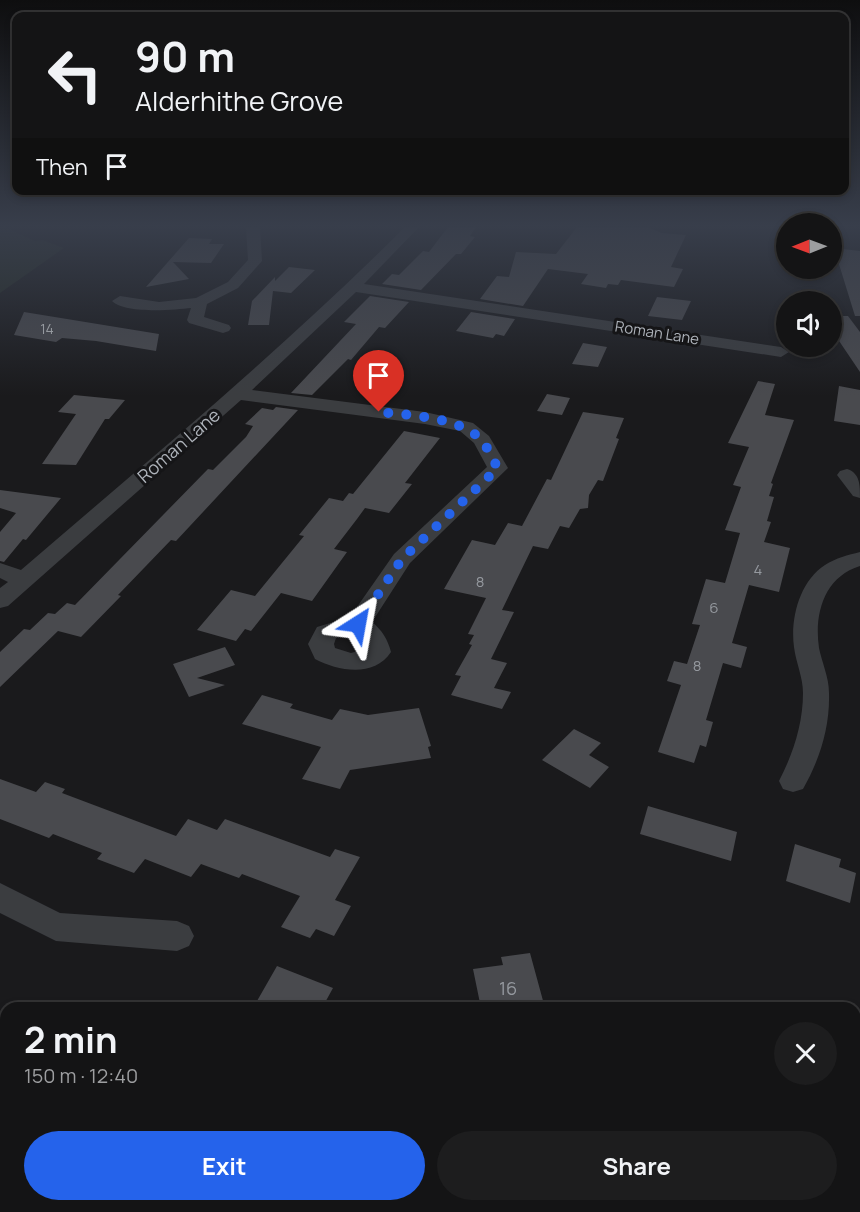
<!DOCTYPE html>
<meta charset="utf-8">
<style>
body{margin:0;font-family:Manrope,sans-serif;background:#1d1d1e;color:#f1f3f6;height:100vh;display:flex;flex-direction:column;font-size:22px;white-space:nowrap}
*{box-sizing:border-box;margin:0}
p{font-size:20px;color:#9d9ea0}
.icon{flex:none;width:33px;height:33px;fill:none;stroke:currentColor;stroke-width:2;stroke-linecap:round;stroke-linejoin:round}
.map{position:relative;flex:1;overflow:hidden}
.side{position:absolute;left:0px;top:1002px;width:861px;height:210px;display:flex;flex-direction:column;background:#141415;border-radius:18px 18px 0 0;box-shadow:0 3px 9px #0003,0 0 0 2px #333334}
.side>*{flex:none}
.top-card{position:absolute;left:12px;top:12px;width:837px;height:183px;border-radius:12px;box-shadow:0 3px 9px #0003,0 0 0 2px #333334;background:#141415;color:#f1f3f6;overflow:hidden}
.needle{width:39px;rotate:269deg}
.fabs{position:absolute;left:776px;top:213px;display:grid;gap:12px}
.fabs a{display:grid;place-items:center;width:66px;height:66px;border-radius:50%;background:#141415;box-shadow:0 3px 9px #0003,0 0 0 2px #333334;font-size:30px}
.pin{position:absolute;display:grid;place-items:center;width:51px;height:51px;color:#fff;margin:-62px -26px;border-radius:50% 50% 50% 0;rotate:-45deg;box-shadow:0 0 6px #0007}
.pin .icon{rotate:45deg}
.me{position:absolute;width:66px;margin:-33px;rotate:34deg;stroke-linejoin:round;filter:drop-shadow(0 0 4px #0008)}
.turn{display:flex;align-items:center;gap:21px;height:126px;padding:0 24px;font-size:27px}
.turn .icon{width:78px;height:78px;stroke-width:2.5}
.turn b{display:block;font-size:42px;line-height:51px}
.then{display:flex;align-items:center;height:57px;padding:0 24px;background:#0003;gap:12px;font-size:22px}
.round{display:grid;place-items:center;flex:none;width:63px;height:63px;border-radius:32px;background:#1d1d1e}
.headline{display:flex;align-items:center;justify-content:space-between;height:102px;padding:0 24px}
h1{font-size:36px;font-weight:700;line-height:45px}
.button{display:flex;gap:12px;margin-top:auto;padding:12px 24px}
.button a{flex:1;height:69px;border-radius:36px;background:#2563eb;color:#fff;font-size:24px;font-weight:700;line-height:69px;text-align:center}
.button a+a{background:#1d1d1e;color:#f1f3f6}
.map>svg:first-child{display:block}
</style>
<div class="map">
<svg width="860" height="1212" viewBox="0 0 860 1212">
<rect width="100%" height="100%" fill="#1a1a1c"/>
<path fill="#242b24" d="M0 227H5L35 241 42 240 64 248 0 293Z"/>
<path fill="#494a4e" d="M448 227H476L470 236 475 237 461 254H456L421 290 382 284 392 274 399 275 423 251 429 252Z
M577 227H647L662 233 686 235 671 267 683 269 674 287 621 280 618 285 608 284 606 288 581 284 588 274 548 269 523 306 480 299 497 276 509 277 516 252 556 254Z
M189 238 212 239 209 244H224L211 263 173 262 189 279 146 287Z
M834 248 860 251V316H855Z
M289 267 315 270 291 293 273 291 269 325H248L252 301 275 277V281Z
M370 296 409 302 385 328 379 327 351 360 348 359 312 395 291 393 356 324 344 322Z
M657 297 691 301 682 320 648 316Z
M24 312 159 334 156 351 96 341 62 338 56 342 14 335Z
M471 312 515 319 504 336 496 334 493 338 456 331Z
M831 316H848L860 332V372L831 329Z
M583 343 607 347 598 367 572 364Z
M758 381 775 384 765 415 794 420 771 483 773 484 769 496 774 497 767 521 771 522 764 542 790 548 779 592 749 585 732 643 747 647 741 668 723 663 706 720 713 722 706 747 700 745 694 763 658 752 681 685 667 681 674 661 687 664 700 625 692 624 706 579 725 583 740 533 725 530 741 487 733 485 749 447 728 443Z
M839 386 860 390V425L834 421Z
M547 394 570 398 562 415 537 411Z
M74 395 125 400 109 419H105L76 465 42 464 76 414 58 412Z
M276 407 298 410 176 541 171 540 118 595 121 596 81 637 58 631 0 687V652L24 629 30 630 48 613 55 614 67 603 75 605 208 469 213 470 246 437 253 426 245 424 262 408 273 410Z
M583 412 624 418 616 438 619 439 603 481 598 480 589 495 588 508 580 509 569 528 560 526 548 549 533 546 502 610 514 612 491 659 507 663 494 688 511 692 502 709 451 695 461 676 455 675 472 645 469 644 474 635 468 634 486 598 444 589 472 540 495 545 508 523 522 526 547 479 551 480Z
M404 431 440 438 405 483 412 484 389 513 365 508 357 519 334 549 347 552 312 601 281 593 251 631 245 629 236 641 197 630 231 590 255 596 304 536 299 535 329 498 343 501 349 493 353 494Z
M0 490 61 498 26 540 23 539 4 562 0 561V532L16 513 0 508Z
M225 647 235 665 197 678 225 685 189 697 173 664Z
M262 695 293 704 290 708 332 720 340 709 368 715 419 708 431 746 428 747 431 758 350 770 340 789 302 779 321 747 242 724Z
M574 729 601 743 589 755 609 767 590 788 542 760Z
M0 779 36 792 45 782 65 789 62 793 176 836 188 819 217 830 225 819 330 857 335 849 360 857 335 900 351 906 334 936 316 929 310 938 281 927 300 896 242 874 239 878 201 864 191 877 145 859 134 873 97 859 102 853 53 834 49 838 0 819Z
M648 806 737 832 731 861 640 834Z
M795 844 841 859 839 867 856 873 850 903 786 881Z
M530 953 545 1008H481L473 969 503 965 501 957Z
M277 966 333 988 322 1008H253Z"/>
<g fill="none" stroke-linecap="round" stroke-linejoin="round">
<path fill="#3b3d40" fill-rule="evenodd" d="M246 227H260L262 261 238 288 207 304 204 317 229 325 231 328 229 331 223 333 189 323 187 320 191 308C173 310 125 314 112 301L120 296 159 302 196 298 228 282 248 260Z
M405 227H419L364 284 781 347 789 352 781 357 356 292 252 390 425 412 473 423 489 436 508 468 410 563 372 622C382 630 388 640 391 652 374 678 338 671 315 659L308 644 317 627 350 617 394 554 487 467 474 443 460 431 425 424 241 400 8 606 0 608V588L8 582 0 578V563L21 570C151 458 283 349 405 227ZM354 633 362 640 365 649 351 653 335 648 334 644 336 638Z
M847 469C860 473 860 485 860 498L853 496 837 475 840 471Z
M860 552V566C824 577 814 614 819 648 822 663 829 677 829 693 830 727 820 759 803 789L793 792 783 789 779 781C793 754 803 724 803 693 803 677 796 663 794 647 790 618 800 581 825 565 836 558 848 555 860 552Z
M0 883 60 913 177 921 189 926 194 936 189 946 177 951 56 941 0 913Z
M783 1206H830L833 1212H785Z"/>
</g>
<linearGradient id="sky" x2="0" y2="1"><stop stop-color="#0e0e0f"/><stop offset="0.57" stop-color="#383e4b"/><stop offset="1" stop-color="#383e4b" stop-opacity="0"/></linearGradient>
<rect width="860" height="396" fill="url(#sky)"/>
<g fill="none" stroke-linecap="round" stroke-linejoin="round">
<path stroke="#2563eb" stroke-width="10" stroke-dasharray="0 18" d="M358 624 402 559 498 468C492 459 488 447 481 440 461 417 408 415 379 412"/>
</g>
<g text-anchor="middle" stroke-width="6" stroke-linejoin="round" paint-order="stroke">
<g font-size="14" fill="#95999f">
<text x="47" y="334">14</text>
</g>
<g font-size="15" fill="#aeb3ba" stroke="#151517">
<text transform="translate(657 333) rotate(9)" y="5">Roman Lane</text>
</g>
<g font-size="15" fill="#95999f">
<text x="758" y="575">4</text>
<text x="480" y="587">8</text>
<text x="714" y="613">6</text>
<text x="697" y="671">8</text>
</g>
<g font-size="18" fill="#aeb3ba" stroke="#151517">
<text transform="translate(179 446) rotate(-41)" y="6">Roman Lane</text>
</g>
<g font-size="18" fill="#95999f">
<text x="508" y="995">16</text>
</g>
</g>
</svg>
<div class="fabs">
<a><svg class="needle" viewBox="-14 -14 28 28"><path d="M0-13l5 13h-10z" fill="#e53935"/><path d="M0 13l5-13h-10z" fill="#9d9ea0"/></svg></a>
<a><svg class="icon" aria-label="sound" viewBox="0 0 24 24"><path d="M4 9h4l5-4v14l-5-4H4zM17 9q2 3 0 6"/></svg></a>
</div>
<div class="pin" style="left:379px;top:412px;background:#d93025"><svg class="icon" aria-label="arrive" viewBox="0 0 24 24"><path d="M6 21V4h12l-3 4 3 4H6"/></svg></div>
<svg class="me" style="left:358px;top:624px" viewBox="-20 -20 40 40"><path d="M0-17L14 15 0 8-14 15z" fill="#2563eb" stroke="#fff" stroke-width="4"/></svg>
<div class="top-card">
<div class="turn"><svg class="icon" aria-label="left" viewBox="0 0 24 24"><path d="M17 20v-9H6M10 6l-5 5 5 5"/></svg><div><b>90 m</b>Alderhithe Grove</div></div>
<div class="then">Then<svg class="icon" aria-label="arrive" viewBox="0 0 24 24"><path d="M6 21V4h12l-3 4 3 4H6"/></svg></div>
</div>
<section class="side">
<div class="headline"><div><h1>2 min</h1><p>150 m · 12:40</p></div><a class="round"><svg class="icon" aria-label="close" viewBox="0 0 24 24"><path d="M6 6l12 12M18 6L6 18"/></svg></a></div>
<div class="button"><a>Exit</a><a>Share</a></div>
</section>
</div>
